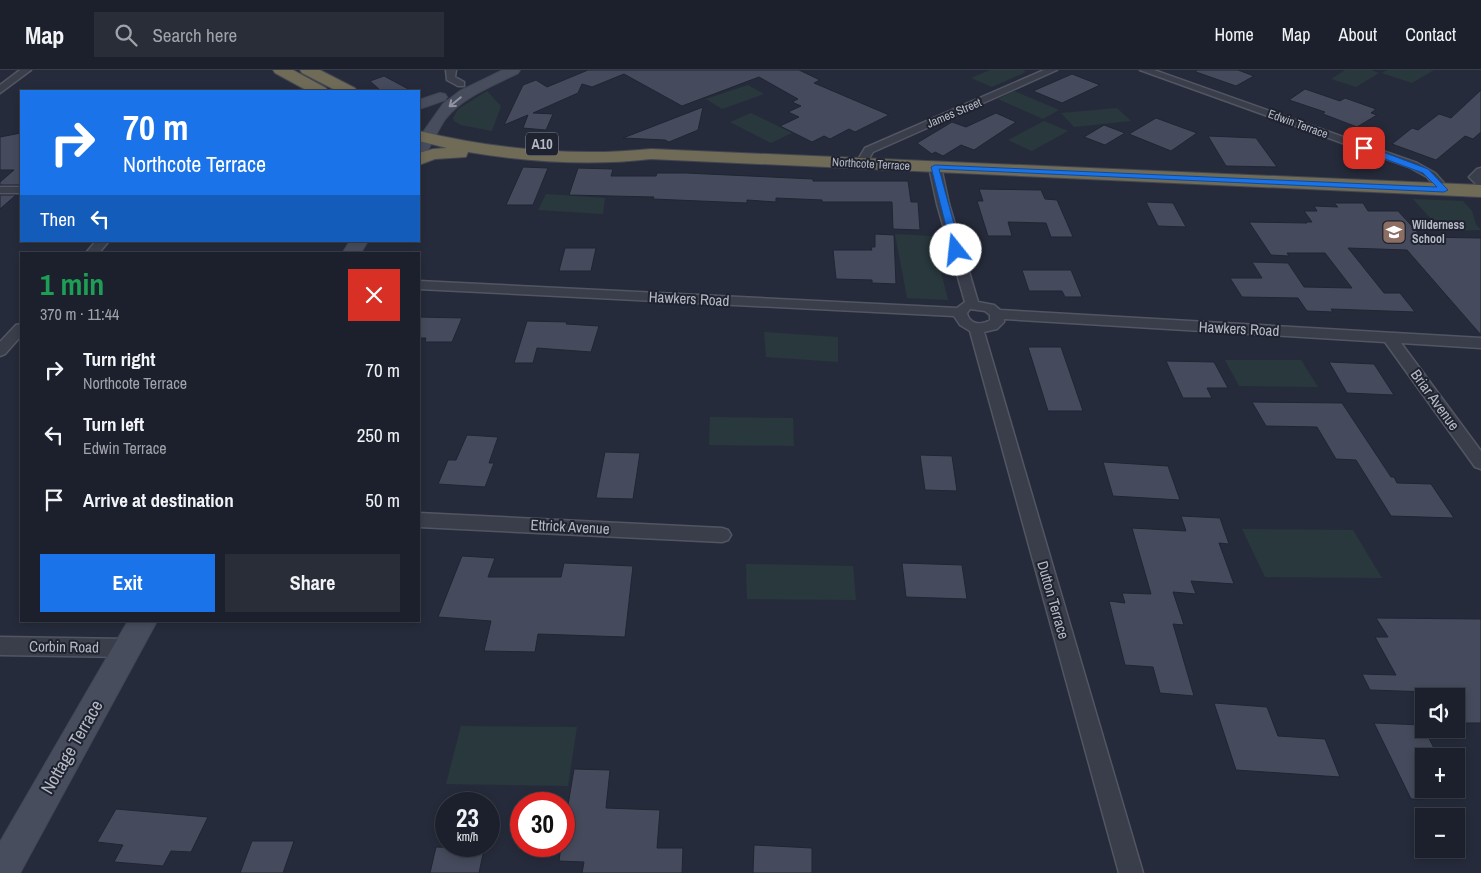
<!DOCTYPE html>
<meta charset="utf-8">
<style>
body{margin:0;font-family:"Archivo Narrow",sans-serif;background:#292d38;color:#f1f3f6;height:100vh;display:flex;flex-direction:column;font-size:19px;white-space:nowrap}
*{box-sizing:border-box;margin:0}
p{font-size:16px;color:#a0a3a9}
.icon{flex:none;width:28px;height:28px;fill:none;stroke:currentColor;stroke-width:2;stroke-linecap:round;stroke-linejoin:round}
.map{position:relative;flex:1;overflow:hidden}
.sheet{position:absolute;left:20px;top:182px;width:400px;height:370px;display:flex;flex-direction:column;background:#1c202c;border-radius:0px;box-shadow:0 2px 8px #0003,0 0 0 1px #3a3e48}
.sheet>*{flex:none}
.hud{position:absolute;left:20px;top:20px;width:400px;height:152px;border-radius:0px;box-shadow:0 2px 8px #0003,0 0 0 1px #3a3e48;background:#1a73e8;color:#fff;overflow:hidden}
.controls{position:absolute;left:1415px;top:618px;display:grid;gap:10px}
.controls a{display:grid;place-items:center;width:50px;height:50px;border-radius:0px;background:#1c202c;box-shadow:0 2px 8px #0003,0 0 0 1px #3a3e48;font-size:25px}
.speed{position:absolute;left:435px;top:722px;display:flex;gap:10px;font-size:25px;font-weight:700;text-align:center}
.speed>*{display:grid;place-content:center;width:65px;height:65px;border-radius:50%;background:#1c202c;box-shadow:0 2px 8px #0003,0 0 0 1px #3a3e48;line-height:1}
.speed small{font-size:12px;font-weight:400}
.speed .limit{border:8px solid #d22;background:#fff;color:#111}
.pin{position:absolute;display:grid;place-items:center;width:42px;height:42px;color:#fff;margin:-21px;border-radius:10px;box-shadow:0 2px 8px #0006}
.me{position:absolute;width:55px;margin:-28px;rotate:344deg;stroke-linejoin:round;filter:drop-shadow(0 0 4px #0008)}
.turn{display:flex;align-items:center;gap:18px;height:105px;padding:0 20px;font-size:22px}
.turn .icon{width:65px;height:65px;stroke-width:2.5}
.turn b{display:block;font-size:35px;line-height:42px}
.then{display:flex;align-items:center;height:48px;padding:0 20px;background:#0003;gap:10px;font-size:19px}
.round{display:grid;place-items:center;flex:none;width:52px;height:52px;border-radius:0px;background:#292d38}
.head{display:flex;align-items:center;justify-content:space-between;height:85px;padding:0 20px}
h1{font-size:30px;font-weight:700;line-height:38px;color:#1e9e55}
.action{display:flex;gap:10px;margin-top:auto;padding:10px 20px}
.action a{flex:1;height:58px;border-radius:0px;background:#1a73e8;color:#fff;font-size:20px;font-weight:700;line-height:58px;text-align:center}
.action a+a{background:#292d38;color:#f1f3f6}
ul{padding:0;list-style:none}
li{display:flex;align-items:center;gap:15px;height:65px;padding:0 20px}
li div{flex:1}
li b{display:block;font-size:19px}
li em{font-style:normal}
header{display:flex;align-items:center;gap:30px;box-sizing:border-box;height:70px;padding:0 25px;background:#1c202c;border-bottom:1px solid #3a3e48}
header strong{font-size:24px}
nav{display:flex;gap:28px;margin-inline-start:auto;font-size:18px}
.search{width:350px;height:45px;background:#292d38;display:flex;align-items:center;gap:12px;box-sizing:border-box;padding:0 18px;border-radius:0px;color:#a0a3a9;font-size:19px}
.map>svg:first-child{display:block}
</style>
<header>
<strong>Map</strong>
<div class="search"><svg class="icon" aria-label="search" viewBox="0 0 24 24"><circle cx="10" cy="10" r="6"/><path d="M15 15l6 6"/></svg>Search here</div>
<nav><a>Home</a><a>Map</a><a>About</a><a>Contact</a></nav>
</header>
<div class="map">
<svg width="1481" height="803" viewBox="0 0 1481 803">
<rect width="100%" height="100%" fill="#262b3b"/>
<path fill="#29383d" d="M990 0H1023L1026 2 992 17 971 8Z
M1345 0H1371L1379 3 1356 17 1331 9Z
M1387 0H1434L1412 13 1382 3Z
M748 15 764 24 722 39 706 29Z
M487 21 501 36 492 61 461 55 454 51 453 48 458 39Z
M1014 21 1059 40 1043 49 998 29Z
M1117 38 1131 51 1074 57 1061 43Z
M751 43 792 63 771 73 730 52Z
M1044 51 1068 61 1032 81 1008 70Z
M546 124 605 128 603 144 538 140Z
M1413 129 1463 131 1472 141 1476 154 1481 160 1442 161Z
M895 164 932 166 948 230 907 228Z
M764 262 838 267V292L766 287Z
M1225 290H1301L1318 317 1239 316Z
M710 347 793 348 794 376 709 375Z
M1242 459 1353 460 1382 508 1265 507Z
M746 494 853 496 856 530 747 529Z
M461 656 577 657 568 716 446 714Z"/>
<path fill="#454b5c" stroke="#212532" d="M588 0H799L820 10 814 13 889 45 855 62 849 59 830 69 824 66 812 72 780 56 799 47 788 42 801 36 792 32 798 29 759 7 682 36 624 4 592 17 582 14 578 23 533 43 553 44 546 60 523 58 528 45 504 55 523 15 536 10 547 17Z
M1196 0H1238L1254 6 1236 16 1196 2Z
M1072 4 1100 15 1062 33 1033 21Z
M384 6 412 21H381L370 11Z
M1305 19 1340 31 1345 28 1376 39 1371 43 1377 45 1357 57 1323 44 1325 42 1289 30Z
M1481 20V62L1473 69 1465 66 1436 90 1392 74 1412 58 1418 60 1439 44 1451 48Z
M703 37 698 60 669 72 665 70 623 68Z
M996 43 1016 52 974 80 961 75 943 86 935 82 932 84 917 73 952 52 966 57Z
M1156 48 1197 63 1171 81 1129 64Z
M1104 55 1125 63 1105 75 1084 67Z
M21 63V115H0V112L14 100H0V67Z
M1208 66 1256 68 1277 97 1226 96Z
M523 97 548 98 533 135H506Z
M578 98 613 99 611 106H656L657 103H686L813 109V111H908L911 132H918L920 160 893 159 892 132H822V130L776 128V132L747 130V133L653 129 654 127 569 125Z
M979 119 1041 120 1045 129 1057 130 1073 167H1051L1046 153 1008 152 1012 166H988L977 131H983Z
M0 125H16L0 139Z
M1146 132 1173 133 1186 157 1158 156Z
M1334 133H1363L1368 141H1398L1422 167 1481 168V265L1407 180 1348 178 1384 223H1400L1415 242 1331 239 1333 242 1307 241 1298 228 1242 227 1230 208H1262L1252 192 1288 193 1304 217 1352 218 1325 183H1287L1289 186 1271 185 1249 152 1307 153 1306 152H1312L1304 141H1317L1314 136 1338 137Z
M875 164 894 165 896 214 872 213V210L836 209 833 180H872L871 177H875Z
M565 178H596L591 201H559Z
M1022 200H1071L1082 227H1065L1062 221H1029Z
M419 247 462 248 452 272H425L426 268H419Z
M527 251 567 252 566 254 599 256 591 282 537 278 533 293H514Z
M1028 277H1061L1083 341H1048Z
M1166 291 1214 292 1228 318H1207L1212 328H1183Z
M1329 292 1374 294 1394 325 1347 323Z
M1252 332 1342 333 1391 407H1394L1397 413 1431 414 1454 448 1391 446 1356 390 1336 389 1317 357 1266 356Z
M467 365 498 367 489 393H494L485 417 438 414 448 390H456Z
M605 382 640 383 633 429 596 428Z
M920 385 952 386 957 421 925 420Z
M1103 392 1168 396 1180 430 1113 426Z
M1181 446 1220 448 1229 474 1219 473 1234 514 1191 511 1196 524 1173 522 1184 555 1173 554 1194 626 1160 623 1153 597 1125 595 1109 531 1125 533 1122 523 1151 524 1132 458 1186 461Z
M462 486 495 488 488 507H561L564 493 633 496 625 567 538 564 535 582 484 581 491 551 438 547Z
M902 493 962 495 967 529 906 527Z
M1376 548 1481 549V653H1456V626H1433L1430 622 1370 620 1362 604 1396 605 1375 567H1388Z
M1214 633 1267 637 1278 666 1325 669 1340 707 1236 700Z
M1374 653 1422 655 1438 686H1424V729H1411Z
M574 699 610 700 606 738 660 740 657 778H683L682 803H582L584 792 559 791 561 776H564V759Z
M116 739 208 747 191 782 171 781 163 796 114 792 123 775 97 772Z
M252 771H294L283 803H240Z
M754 775 812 778V803H753Z
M436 777 484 779 479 803H430Z"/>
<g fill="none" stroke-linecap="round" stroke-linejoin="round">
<g stroke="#525663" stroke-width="3">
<path id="street" d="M20 0H31L0 23V15Z
M446 0H456L455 7 464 12V16H458L447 10Z
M1044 0H1057L873 82 865 95 861 96 856 93 865 78Z
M1140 0H1154L1417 93 1435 103 1450 120 1448 122H1440L1427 107 1409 97Z
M935 94 941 97 949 134 978 232 994 235 1000 240 1481 268V278L1401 273 1481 381V399L1475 397 1385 272 1004 249V252L997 259 984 262 1143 803H1119L970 261 960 255 954 246 419 219V211L957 238 965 232 937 134 929 97ZM970 239 985 241 990 245V250C981 256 969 254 967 243Z
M1481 98V116L1477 115 1469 107 1477 99Z
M0 117H21V123H0Z
M96 171H109L98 184H85Z
M21 254V266L5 284 0 286V272L16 255Z
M419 443 722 458 728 460 731 465 728 470 722 472 419 457Z
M0 567 129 569 136 572 139 578 136 584 129 587 0 585Z"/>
</g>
<g stroke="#434754" stroke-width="2">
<path id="secondary" d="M503 0H520L518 3C493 16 464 26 446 48 438 59 433 73 425 84L419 86V68L443 34 460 21Z
M440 23 445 24 447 27 445 30 419 39V30Z
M350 171H368L360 184H342Z
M128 551H157L20 803H0V772Z"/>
</g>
<g stroke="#424653" stroke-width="2">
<path id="highway" d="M273 0H293L326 18 328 21H308L275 3Z
M300 0H320L355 18 357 21H337L302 3Z
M419 61C493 79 575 87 651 79L1481 115V127L651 89C591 96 528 92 468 82L466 87 435 89 419 95V83L433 79 447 78 419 71Z"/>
</g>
<use href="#street" fill="#3a3e4b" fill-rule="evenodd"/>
<use href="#secondary" fill="#484d5e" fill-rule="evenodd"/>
<use href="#highway" fill="#706b57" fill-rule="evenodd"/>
</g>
<defs><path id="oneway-shaft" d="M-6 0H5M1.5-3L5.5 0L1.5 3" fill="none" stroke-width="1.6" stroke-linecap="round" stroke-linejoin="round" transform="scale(1.25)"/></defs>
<use stroke="#8f93a2" href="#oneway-shaft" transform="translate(455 32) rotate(141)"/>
<path fill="#1a73e8" stroke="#114b97" d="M1361 76H1367L1428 99 1448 120 1444 122 939 99 961 180 956 182 952 180 931 97 935 95 1437 117 1423 103 1361 80Z"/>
<defs>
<g id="school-square" transform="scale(1.25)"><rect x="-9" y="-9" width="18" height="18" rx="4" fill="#8d6e63" stroke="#1f2330"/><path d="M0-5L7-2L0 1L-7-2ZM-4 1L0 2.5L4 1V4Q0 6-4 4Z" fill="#fff"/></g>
</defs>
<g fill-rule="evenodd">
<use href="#school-square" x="1394" y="162"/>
</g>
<g text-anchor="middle" stroke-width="4" stroke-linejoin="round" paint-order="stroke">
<g font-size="12" fill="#b5b9c6" stroke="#1f2330">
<text transform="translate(954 43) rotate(-23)" y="4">James Street</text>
<text transform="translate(1298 54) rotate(20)" y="4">Edwin Terrace</text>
<text transform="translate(871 94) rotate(3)" y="4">Northcote Terrace</text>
</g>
<g font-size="12" font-weight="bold" fill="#b5b9c6" stroke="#1f2330" text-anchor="start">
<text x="1412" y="159">Wilderness<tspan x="1412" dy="14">School</tspan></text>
</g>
<rect fill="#1f2330" stroke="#888c99" stroke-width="1" x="526" y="62.5" width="32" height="23" rx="4"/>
<g font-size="14" font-weight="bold" fill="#b5b9c6">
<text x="542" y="79">A10</text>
</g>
<g font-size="15" fill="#b5b9c6" stroke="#1f2330">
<text transform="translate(689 229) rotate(3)" y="5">Hawkers Road</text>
<text transform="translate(1239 259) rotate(3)" y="5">Hawkers Road</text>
<text transform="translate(1435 330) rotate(54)" y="5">Briar Avenue</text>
<text transform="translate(570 457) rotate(3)" y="5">Ettrick Avenue</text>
<text transform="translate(1053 530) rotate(74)" y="5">Dutton Terrace</text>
<text transform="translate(64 577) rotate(1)" y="5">Corbin Road</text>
</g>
<g font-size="18" fill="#b5b9c6" stroke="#1f2330">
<text transform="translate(72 677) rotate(-60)" y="6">Nottage Terrace</text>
</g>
</g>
</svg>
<div class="controls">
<a><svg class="icon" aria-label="sound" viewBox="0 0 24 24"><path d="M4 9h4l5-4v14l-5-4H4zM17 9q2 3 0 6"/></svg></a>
<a>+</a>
<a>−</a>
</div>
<div class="speed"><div>23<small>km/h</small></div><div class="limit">30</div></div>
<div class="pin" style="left:1364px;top:78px;background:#d93025"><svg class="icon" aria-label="arrive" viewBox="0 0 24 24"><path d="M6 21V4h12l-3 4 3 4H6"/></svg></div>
<svg class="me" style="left:956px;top:180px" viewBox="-20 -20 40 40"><circle r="19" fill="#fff"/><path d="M0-13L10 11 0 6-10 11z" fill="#1a73e8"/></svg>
<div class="hud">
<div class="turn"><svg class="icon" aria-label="right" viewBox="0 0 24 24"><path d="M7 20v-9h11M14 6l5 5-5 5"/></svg><div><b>70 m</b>Northcote Terrace</div></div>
<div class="then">Then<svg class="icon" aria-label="left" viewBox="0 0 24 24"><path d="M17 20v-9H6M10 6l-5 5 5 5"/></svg></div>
</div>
<section class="sheet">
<div class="head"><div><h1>1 min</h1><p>370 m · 11:44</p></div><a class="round" style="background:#d93025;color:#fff"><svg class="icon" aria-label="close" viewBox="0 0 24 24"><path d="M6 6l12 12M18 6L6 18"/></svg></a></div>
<ul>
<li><svg class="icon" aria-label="right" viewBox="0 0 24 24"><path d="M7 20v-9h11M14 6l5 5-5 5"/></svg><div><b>Turn right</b><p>Northcote Terrace</p></div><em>70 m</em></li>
<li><svg class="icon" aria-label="left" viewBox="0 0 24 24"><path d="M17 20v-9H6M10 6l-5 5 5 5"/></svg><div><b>Turn left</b><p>Edwin Terrace</p></div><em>250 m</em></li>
<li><svg class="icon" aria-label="arrive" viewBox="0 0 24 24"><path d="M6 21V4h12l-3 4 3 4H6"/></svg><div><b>Arrive at destination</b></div><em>50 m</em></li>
</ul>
<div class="action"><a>Exit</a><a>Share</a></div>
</section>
</div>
